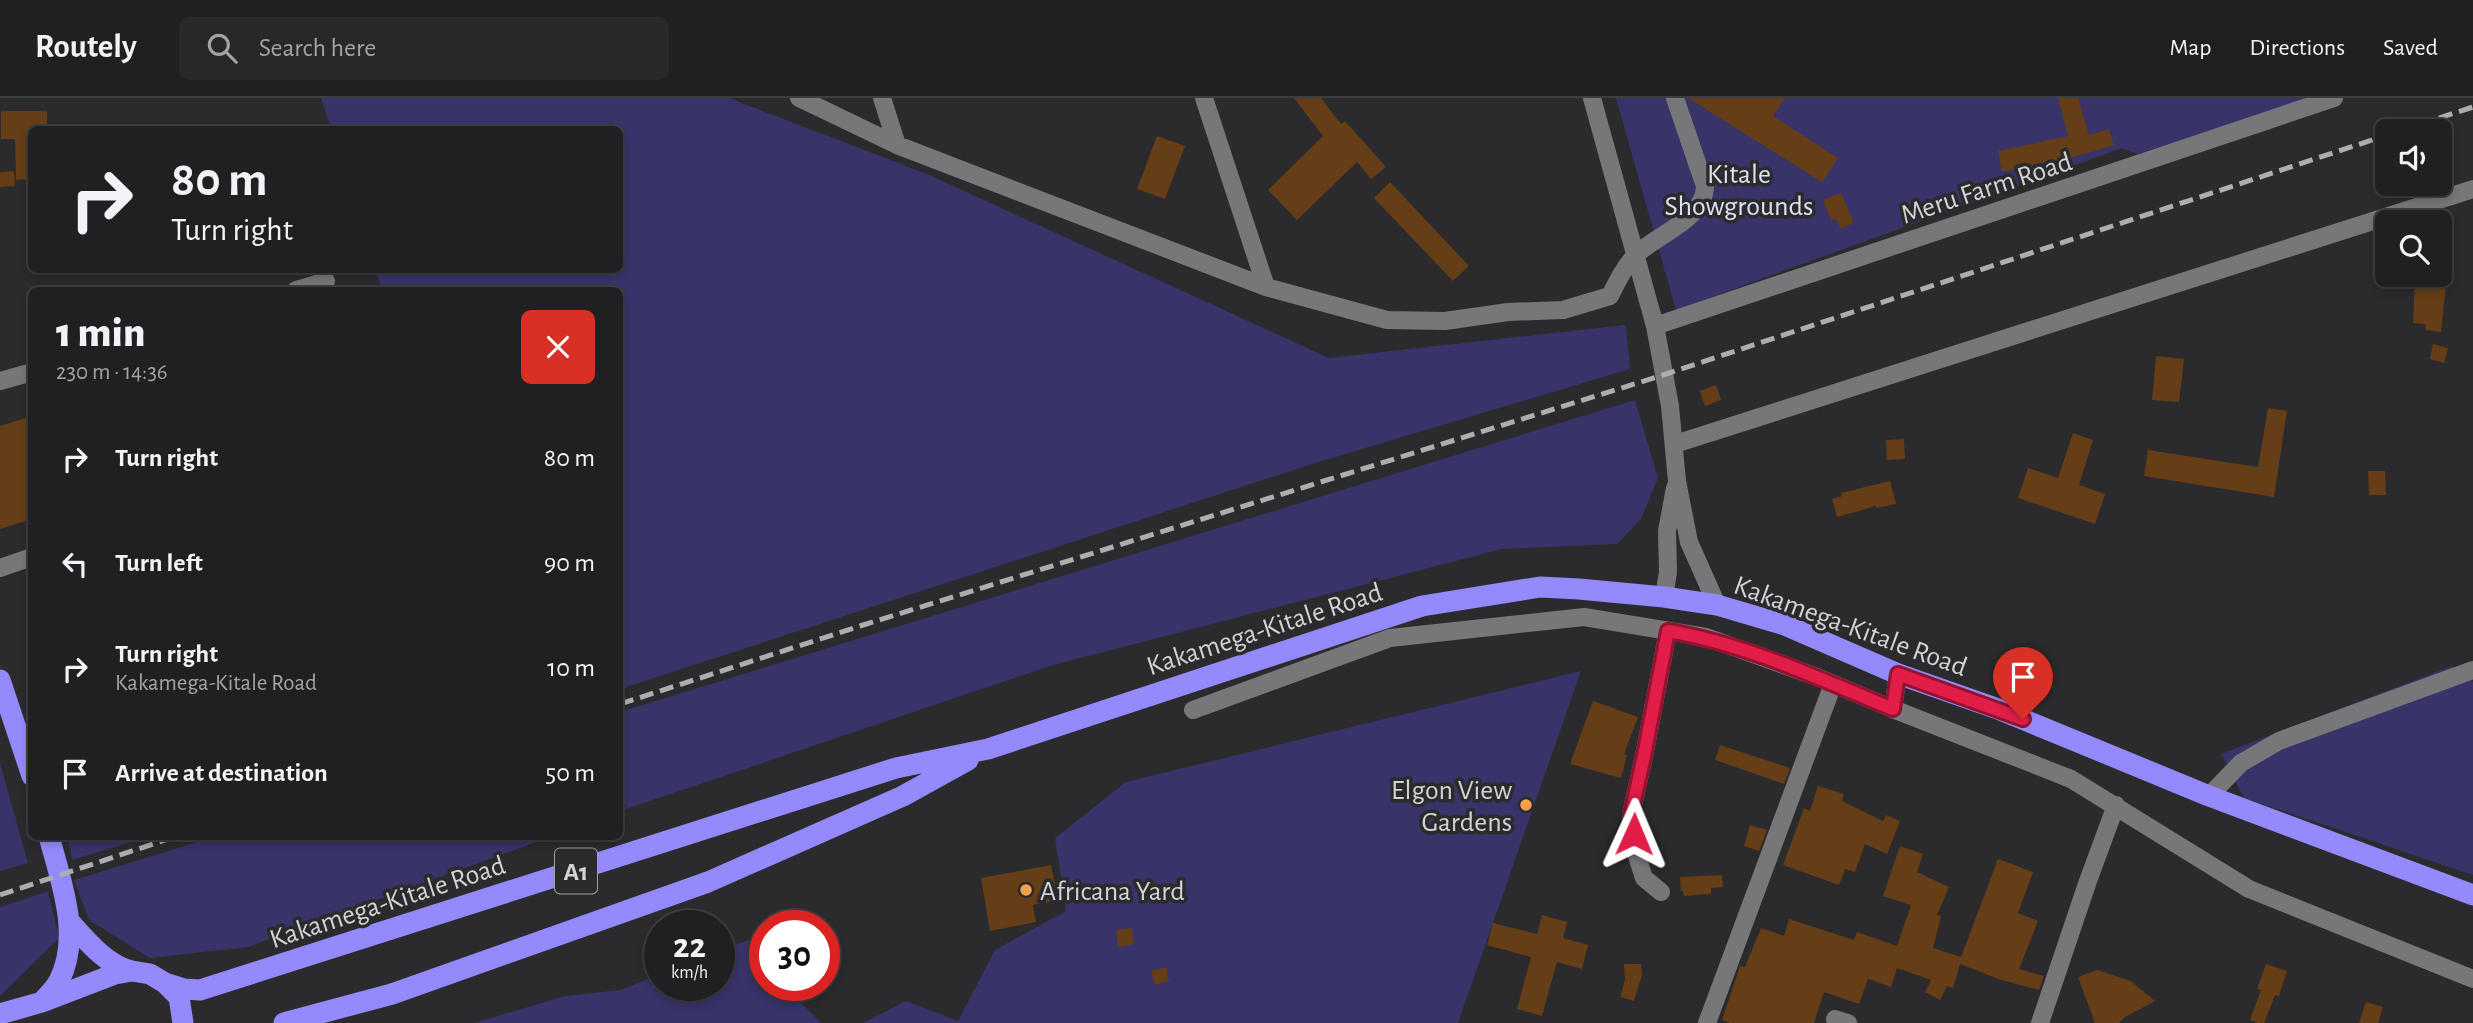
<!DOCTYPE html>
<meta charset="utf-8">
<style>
body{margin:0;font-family:"Alegreya Sans",sans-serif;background:#28282a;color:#f1f3f6;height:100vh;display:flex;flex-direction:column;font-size:26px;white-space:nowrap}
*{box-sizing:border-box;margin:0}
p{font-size:23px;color:#a2a3a5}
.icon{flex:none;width:38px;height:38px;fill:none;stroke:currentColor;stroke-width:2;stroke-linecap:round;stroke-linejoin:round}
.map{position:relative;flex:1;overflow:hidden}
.drawer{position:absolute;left:28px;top:189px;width:595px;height:553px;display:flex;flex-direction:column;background:#202022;border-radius:10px;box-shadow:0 4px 10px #0003,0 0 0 2px #3d3e40}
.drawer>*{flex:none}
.guide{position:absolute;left:28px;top:28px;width:595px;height:147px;border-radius:10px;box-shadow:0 4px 10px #0003,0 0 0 2px #3d3e40;background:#202022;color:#f1f3f6;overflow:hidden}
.controls{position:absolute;left:2375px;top:21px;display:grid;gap:14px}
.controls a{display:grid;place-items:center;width:77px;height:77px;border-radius:10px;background:#202022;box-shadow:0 4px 10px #0003,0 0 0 2px #3d3e40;font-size:35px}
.speed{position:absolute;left:644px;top:812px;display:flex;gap:14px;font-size:35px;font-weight:700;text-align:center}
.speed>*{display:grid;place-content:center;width:91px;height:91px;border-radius:50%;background:#202022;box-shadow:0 4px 10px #0003,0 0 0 2px #3d3e40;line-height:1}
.speed small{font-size:18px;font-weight:400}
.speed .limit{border:10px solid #d22;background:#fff;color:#111}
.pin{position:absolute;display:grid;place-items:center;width:60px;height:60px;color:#fff;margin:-72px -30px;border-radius:50% 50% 50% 0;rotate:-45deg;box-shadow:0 0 7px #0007}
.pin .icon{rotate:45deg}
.me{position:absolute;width:77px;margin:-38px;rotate:1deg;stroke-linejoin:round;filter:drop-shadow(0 0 5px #0008)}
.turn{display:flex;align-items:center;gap:24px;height:147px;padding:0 28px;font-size:32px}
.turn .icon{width:91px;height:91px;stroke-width:2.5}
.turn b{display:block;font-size:49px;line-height:60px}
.round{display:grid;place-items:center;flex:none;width:74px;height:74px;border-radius:10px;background:#28282a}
.overview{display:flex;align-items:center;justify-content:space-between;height:119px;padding:0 28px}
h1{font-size:42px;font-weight:800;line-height:52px}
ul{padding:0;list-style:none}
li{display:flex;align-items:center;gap:21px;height:105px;padding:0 28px}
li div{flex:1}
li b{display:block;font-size:26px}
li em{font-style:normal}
header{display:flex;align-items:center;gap:42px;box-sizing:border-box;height:98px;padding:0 35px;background:#202022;border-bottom:2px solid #3d3e40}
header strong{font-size:33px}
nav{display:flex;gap:38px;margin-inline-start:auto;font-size:24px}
.search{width:490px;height:63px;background:#28282a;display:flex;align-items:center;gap:18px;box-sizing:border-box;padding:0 24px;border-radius:10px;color:#a2a3a5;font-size:26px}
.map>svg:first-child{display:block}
</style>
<header>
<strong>Routely</strong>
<div class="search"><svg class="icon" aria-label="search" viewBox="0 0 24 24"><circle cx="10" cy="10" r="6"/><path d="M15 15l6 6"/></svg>Search here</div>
<nav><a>Map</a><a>Directions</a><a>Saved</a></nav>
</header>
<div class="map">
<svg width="2473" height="925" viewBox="0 0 2473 925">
<rect width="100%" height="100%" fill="#2b2b2d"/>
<path fill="#383369" d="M321 0H729L927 76 1329 260 1626 227 1630 271 1312 366 620 591V192H382L375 172H620V32L331 31Z
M1616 0H2311L2137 56 2122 50 1676 212Z
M1635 302 1658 380 1641 421 1617 446 1502 451 1053 567 620 713V614Z
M2452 568 2473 584V777L2244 700 2221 656Z
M1581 573 1458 925H863L906 903 958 923 995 852 1066 813 1055 740 1126 684Z
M0 665 28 765 0 773Z
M67 738H148V739L72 762Z
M217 738H550V739L248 849 150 860 89 822 74 782Z
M48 793 59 840 0 898V809Z
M765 836V887H793L799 903 821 925H474L565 898 621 892 660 876V887H719V853Z"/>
<path fill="#653d17" d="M1294 0H1321L1341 26 1345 23 1386 69 1371 81 1357 64 1297 122 1268 92 1323 38Z
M1688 0H1785L1773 18 1838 60 1822 84Z
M2058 0H2078L2089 37 2109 31 2114 47 2070 60 2069 59 2002 74 1998 53 2068 38Z
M1 13H47V32H32V81L16 82 15 41H1Z
M1157 38 1185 48 1165 101 1137 91Z
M14 73 15 88 0 89V74Z
M1390 84 1469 168 1453 183 1374 100Z
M1841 95 1854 125 1840 131 1836 121 1831 122 1823 102Z
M2415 177H2447L2441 234 2426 232 2425 226 2413 225Z
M2433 246 2448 250 2444 265 2430 261Z
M2156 258 2184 261 2179 304 2152 302Z
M1716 287 1721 302 1705 308 1700 293Z
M2268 310 2287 313 2274 399 2144 378 2148 352 2258 369Z
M32 318V421L0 431V328Z
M2073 335 2093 342 2079 387 2105 396 2095 426 2018 400 2028 370 2058 380Z
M1904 341 1905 361 1887 362 1886 342Z
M2368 373H2385L2386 397H2369Z
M1890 383 1896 406 1876 410V408L1837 419 1832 401 1842 398 1841 395Z
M1593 603 1638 619 1624 656 1627 657 1621 680 1570 666Z
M1720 647 1790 670 1784 686 1715 662Z
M1818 688 1844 696 1842 703 1883 723 1886 717 1900 723 1887 756 1865 746 1855 774 1845 771 1839 787 1783 767 1804 710 1810 713Z
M1750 727 1767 732 1759 753 1744 748Z
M1900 748 1923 756 1917 774 1949 789 1937 817 1941 818 1933 850 1961 859 1998 761 2033 774 2018 815 2038 823 2019 871 2044 878 2039 892 2001 882 1960 866 1953 890 1947 888 1940 902 1925 894 1931 882 1897 870 1891 889 1868 881 1859 906 1824 894 1814 925H1730L1722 922 1740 868 1745 869 1761 830 1784 838 1789 821 1854 842 1857 834 1897 848 1911 807 1883 798Z
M1051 767 1058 802 1033 807 1036 824 990 833 981 780Z
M1722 777 1723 789 1711 790V796L1684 798 1683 793H1681L1680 779Z
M1542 817 1567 824 1563 840 1588 847 1582 871 1557 864 1542 918 1517 911 1531 859 1487 847 1493 825 1537 836Z
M1132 830 1134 846 1118 849 1116 832Z
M1624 866H1641L1642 877 1634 903 1620 899 1625 882Z
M2266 866 2287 873 2279 898 2275 897 2264 925H2258L2250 922 2261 892 2257 891Z
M1166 869 1169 883 1155 887 1151 873Z
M2097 872 2131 883 2155 903 2125 919 2119 925H2095L2078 879Z
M2366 904 2383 909 2378 925H2359Z"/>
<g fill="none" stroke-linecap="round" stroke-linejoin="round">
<path stroke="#77777a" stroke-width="18" d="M799 0 897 47 1266 189 1387 222 1445 223 1508 214 1563 212 1610 198C1617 184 1625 167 1637 156 1659 135 1704 122 1705 88L1675 0
M882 0 897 47
M1204 0 1266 189
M1592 0 1655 228 1670 308 1677 383 1689 444 1717 507
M296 192 326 183
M1655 228 2334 0
M0 283 32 274
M1675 346 2473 91
M0 470 32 459
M1664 499 1668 474 1667 433 1675 390
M1898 576 1893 611 2071 681 2249 791 2473 881
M1193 612 1390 540 1584 519 1706 539 1817 579 1893 611
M2209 698 2241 665 2279 643 2473 572
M1661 794 1644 780 1636 755 1631 716 1644 658 1668 533
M1835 921 1848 925
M1707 925 1833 586
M2040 925 2088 783 2116 707"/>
<path stroke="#948afc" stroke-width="21" d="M0 582 32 678
M69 823C86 842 107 868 132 873
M165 885 184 891 200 892 896 670 988 651 1422 508 1540 489 1579 491 1664 499 1717 507 1785 527 1898 576 1998 611 2209 698 2473 797
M42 904C48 897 55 891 59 883 82 838 61 784 49 738
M0 916 42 904 115 876 132 873 150 876 165 885 179 899 183 925
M284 925 392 896 708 784 903 698 968 662"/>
<path stroke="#acadae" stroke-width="5" stroke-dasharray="14 7" stroke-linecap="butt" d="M2399 33 2473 9
M620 606 860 528 1663 277 2387 37
M0 797 177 738"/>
</g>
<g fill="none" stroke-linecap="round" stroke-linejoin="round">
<g stroke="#92132f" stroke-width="18">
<path id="route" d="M1634 736 1631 716 1644 658 1668 533C1746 546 1820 581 1893 611L1898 576 2023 621"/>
</g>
<use href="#route" stroke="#e11d48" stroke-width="12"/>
</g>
<g fill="#f9a04c" stroke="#2b2b2d" stroke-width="2.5">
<circle cx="1526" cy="707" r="7"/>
<circle cx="1026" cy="792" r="7"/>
</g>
<g text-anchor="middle" stroke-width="7" stroke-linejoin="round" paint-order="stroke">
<rect fill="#2b2b2d" stroke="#a0a1a2" stroke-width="2" x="555" y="750.5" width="42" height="45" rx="5"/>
<g font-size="26" font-weight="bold" fill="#d2d3d4">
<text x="576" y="782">A1</text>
</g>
<g font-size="28" fill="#dfe0f2" stroke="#2b2b2d">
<text x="1739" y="85">Kitale<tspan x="1739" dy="32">Showgrounds</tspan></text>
</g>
<g font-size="28" fill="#d2d3d4" stroke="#2b2b2d">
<text transform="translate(1986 89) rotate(-18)" y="10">Meru Farm Road</text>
<text transform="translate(1851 527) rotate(20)" y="10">Kakamega-Kitale Road</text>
<text transform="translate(1264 530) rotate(-18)" y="10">Kakamega-Kitale Road</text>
<text transform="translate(387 803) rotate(-18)" y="10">Kakamega-Kitale Road</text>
</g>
<g font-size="28" fill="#d2d3d4" stroke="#2b2b2d" text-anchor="end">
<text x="1512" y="701">Elgon View<tspan x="1512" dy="32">Gardens</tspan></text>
<text x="1040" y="802" text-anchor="start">Africana Yard</text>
</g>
</g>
</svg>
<div class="controls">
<a><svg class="icon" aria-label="sound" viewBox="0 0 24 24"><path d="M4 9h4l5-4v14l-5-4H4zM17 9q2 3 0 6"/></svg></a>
<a><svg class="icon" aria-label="search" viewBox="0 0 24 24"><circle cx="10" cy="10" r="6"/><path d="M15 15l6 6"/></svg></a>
</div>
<div class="speed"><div>22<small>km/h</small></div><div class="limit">30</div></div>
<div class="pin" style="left:2023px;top:621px;background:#d93025"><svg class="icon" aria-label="arrive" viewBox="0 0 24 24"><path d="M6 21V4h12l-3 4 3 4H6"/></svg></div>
<svg class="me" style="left:1634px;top:736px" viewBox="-20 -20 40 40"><path d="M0-17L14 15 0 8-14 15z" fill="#e11d48" stroke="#fff" stroke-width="4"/></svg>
<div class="guide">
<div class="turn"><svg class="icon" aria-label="right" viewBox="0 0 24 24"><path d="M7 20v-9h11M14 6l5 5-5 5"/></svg><div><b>80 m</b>Turn right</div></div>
</div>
<section class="drawer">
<div class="overview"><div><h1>1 min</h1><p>230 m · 14:36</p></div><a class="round" style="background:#d93025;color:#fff"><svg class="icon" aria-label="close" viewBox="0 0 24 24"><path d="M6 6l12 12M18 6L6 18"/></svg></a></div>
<ul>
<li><svg class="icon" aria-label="right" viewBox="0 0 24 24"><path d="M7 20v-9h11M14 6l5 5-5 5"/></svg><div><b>Turn right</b></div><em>80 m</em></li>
<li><svg class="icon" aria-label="left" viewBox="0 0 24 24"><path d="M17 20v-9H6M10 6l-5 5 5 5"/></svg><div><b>Turn left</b></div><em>90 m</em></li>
<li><svg class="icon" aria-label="right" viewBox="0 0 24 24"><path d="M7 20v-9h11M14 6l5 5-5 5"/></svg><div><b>Turn right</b><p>Kakamega-Kitale Road</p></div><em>10 m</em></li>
<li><svg class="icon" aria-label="arrive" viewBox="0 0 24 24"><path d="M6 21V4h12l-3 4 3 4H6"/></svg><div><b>Arrive at destination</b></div><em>50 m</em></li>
</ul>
</section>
</div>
